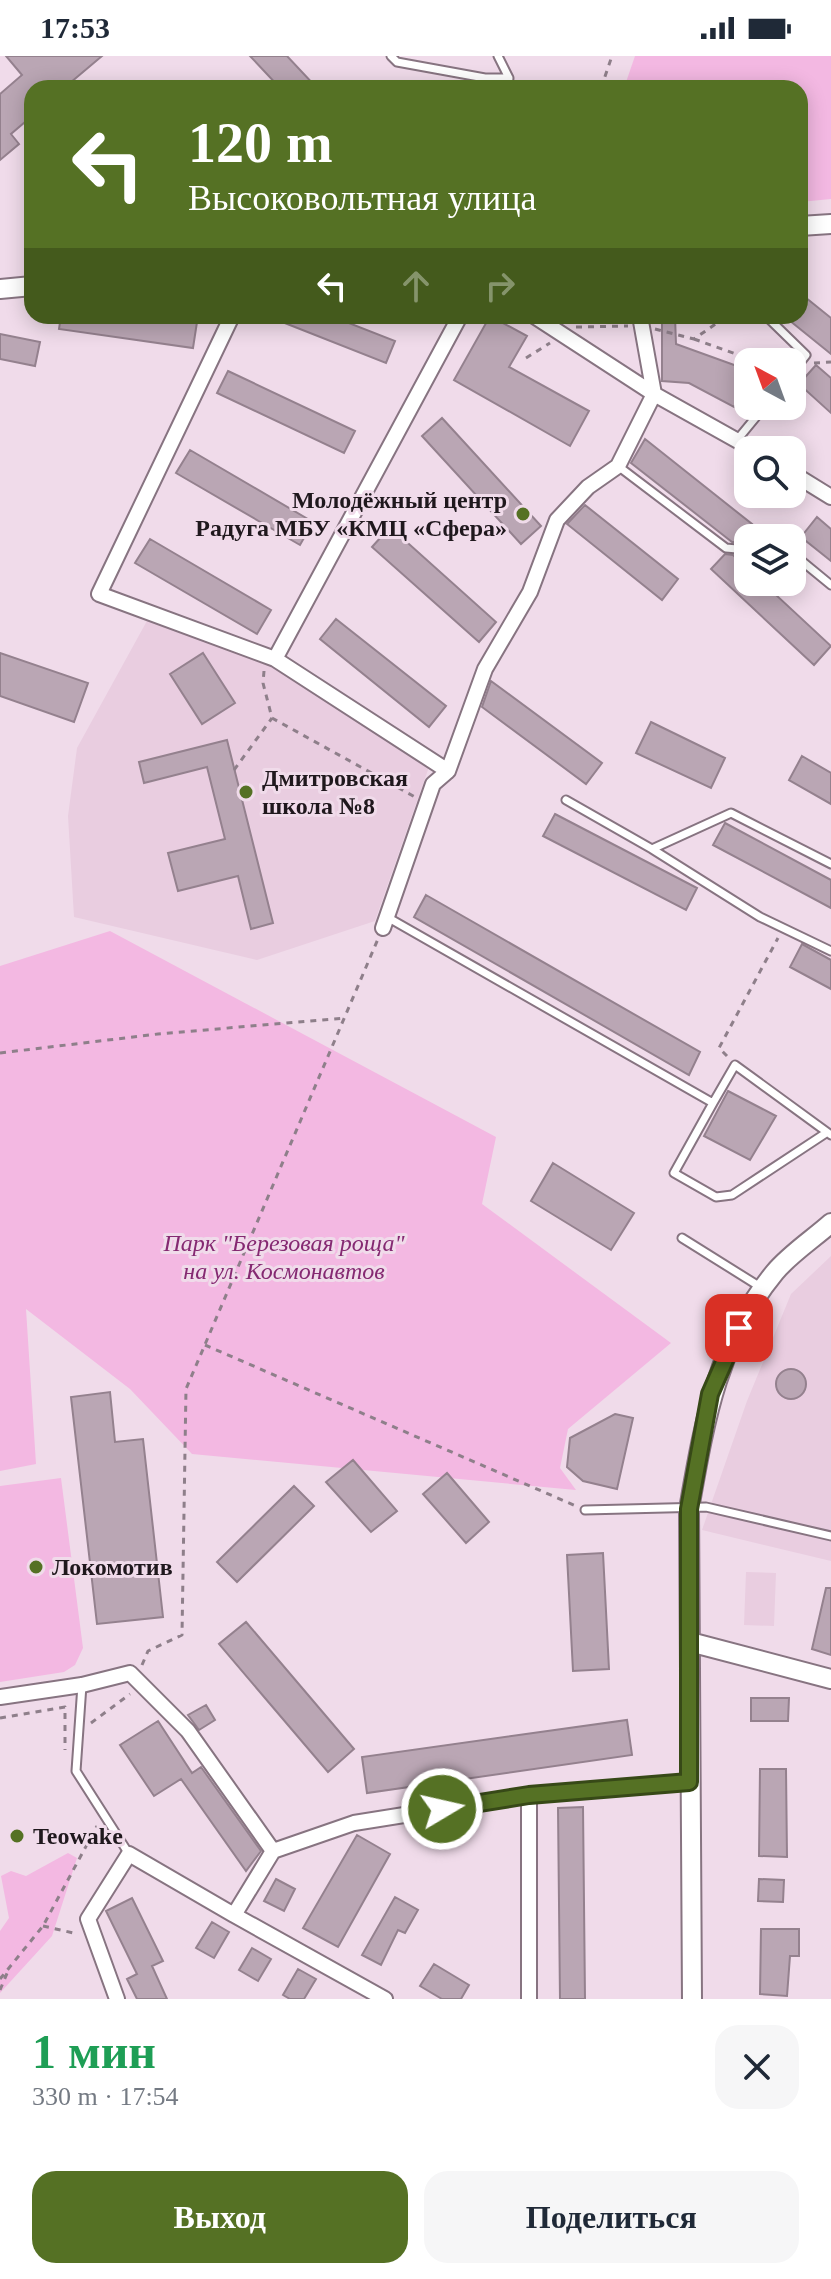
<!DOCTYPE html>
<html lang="ru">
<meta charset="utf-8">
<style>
body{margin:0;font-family:"Times New Roman",serif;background:#f6f6f7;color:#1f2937;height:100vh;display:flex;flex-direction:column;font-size:30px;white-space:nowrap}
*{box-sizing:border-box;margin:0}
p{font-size:26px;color:#747a83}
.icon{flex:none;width:44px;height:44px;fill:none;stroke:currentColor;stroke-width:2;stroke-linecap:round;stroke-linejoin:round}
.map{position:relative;height:1943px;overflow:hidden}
.drawer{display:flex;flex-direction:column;background:#fff;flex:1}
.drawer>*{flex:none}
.hud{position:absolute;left:24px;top:24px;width:784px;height:244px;border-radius:24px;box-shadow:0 4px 20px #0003;background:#557124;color:#fff;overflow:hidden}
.needle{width:52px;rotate:319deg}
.buttons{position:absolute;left:734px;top:292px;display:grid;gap:16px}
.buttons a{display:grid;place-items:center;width:72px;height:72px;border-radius:16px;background:#fff;box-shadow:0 4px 20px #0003;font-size:40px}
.pin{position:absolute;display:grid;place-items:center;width:68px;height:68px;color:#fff;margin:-34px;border-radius:16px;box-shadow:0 4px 12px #0006}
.me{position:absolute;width:88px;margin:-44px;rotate:81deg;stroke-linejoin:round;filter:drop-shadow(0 0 6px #0008)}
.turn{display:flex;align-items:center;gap:28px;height:168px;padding:0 32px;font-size:36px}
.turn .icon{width:104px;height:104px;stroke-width:2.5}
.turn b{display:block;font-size:56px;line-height:68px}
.lanes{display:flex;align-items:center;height:76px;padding:0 32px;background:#0003;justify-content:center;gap:40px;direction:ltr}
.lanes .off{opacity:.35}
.round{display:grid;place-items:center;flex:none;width:84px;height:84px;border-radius:24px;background:#f6f6f7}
.head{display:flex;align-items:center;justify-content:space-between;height:136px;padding:0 32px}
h1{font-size:48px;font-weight:700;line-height:60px;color:#1e9e55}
.action{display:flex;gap:16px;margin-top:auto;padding:16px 32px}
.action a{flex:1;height:92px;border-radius:24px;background:#557124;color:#fff;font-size:32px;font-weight:700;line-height:92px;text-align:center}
.action a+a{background:#f6f6f7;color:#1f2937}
.status{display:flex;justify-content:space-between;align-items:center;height:56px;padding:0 40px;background:#fff;direction:ltr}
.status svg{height:22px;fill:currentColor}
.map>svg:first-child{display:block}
</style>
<div class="status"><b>17:53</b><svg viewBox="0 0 49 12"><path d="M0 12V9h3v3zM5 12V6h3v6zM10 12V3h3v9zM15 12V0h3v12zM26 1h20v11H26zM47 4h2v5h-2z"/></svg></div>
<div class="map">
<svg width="831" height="1943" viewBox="0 0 831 1943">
<rect width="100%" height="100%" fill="#f0dbea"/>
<path fill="#e9cde0" d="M148 563 266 605 429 711 375 865 257 904 74 861 68 760 77 692Z
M831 1200V1505L702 1474 747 1345 791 1238Z
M746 1516 776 1517 774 1570 744 1569Z"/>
<path fill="#f3b8e2" d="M635 0H831V143L800 146V32H624Z
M110 875 496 1081 482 1148 671 1287 568 1373 560 1412 576 1434 192 1398 130 1333 26 1253 36 1408 0 1415V910Z
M61 1422 83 1592 75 1609 64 1616 0 1626V1430Z
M68 1797 77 1802 52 1880 0 1937V1875L9 1862 1 1820 11 1815 26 1820Z"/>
<path fill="#baa6b4" stroke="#94818e" stroke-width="2" d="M6 0H102L64 32H32V60L11 78 19 88 0 104V38L22 19Z
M250 0H287L317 32H280Z
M800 237 831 262V298L784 260H800Z
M61 260H155L197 266 193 292 59 273Z
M267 260H331L395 285 386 307Z
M490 260 527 280 509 311 589 355 570 390 454 324Z
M662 260H675L676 288 748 314V328L734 351 689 327 662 325Z
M0 278 40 286 35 310 0 303Z
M816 309 831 322V357L799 328Z
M228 315 355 375 344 397 217 337Z
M442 362 541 470 521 488 422 380Z
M645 383 752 468 737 486H732L631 407Z
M190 394 313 466 300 489 176 417Z
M585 449 678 523 662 544 567 468Z
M817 461 831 473V505L801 481Z
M390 471 496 566 479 586 372 491Z
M150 483 271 554 257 578 135 507Z
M725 498 733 499 748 513V526H762L831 590 814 609 711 513Z
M336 563 446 650 429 671 320 583Z
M0 597 88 627 74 666 0 640Z
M203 597 235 647 202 668 170 618Z
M491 625 602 707 586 728 482 651Z
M651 666 725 702 711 732 636 697Z
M227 684 273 867 251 873 238 820 178 835 168 797 225 783 207 711 144 727 139 706Z
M802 700 831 717V748L789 724Z
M555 758 697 832 686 854 543 780Z
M725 767 831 824V852L713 789Z
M426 839 700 996 689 1019 414 861Z
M802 888 831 904V933L790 911Z
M728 1035 776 1060 750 1104 704 1080Z
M553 1107 634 1157 611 1194 531 1145Z
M776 1328a15 15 0 1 1 30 0a15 15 0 1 1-30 0Z
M110 1336 115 1386 143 1383 163 1561 97 1568 71 1341Z
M615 1358 633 1362 617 1433 583 1425 567 1411 570 1382Z
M353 1404 397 1455 371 1476 326 1426Z
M447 1417 489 1466 466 1487 423 1438Z
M294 1430 314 1450 237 1526 217 1506Z
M603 1497 609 1613 573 1615 567 1499Z
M826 1532H831V1599L812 1593Z
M246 1566 354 1693 328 1716 219 1588Z
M751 1642H789L788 1665H751Z
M206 1649 215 1664 199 1674 188 1659Z
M627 1664 632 1699 367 1737 362 1701Z
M158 1665 192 1717 201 1711 261 1795 246 1815 181 1723 154 1740 120 1689Z
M760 1713H786L787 1801 759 1800Z
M583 1751 585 1943H560L558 1752Z
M357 1779 390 1798 338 1891 303 1872Z
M276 1823 295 1833 284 1855 264 1845Z
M759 1823 784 1824 783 1846 758 1845Z
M395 1841 418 1854 405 1877 398 1874 381 1909 362 1899Z
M132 1842 163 1905 152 1910 167 1943H137L127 1923 137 1918 106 1855Z
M212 1866 229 1876 214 1902 196 1892Z
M761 1873H799V1900H790L787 1940 760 1938Z
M252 1892 271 1903 258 1925 239 1914Z
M434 1908 469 1929 461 1943H442L420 1930Z
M298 1913 316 1923 304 1943H290L283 1939Z"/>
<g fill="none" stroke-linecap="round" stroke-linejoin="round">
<g stroke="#877481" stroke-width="11">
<path id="lane" d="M391 0 397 6 485 22H509
M498 0 509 22 508 32
M766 260 806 299 792 317
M737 384 765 350
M618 410 726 492 748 494
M792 497 831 529
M566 744 652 793 731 757 831 808
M652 793 760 861 831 895
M387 861 713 1047 735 1009 831 1079
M713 1047 674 1117 716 1141 732 1139 826 1077
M682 1182 762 1232
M585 1454 706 1451 831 1480
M82 1629 76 1715 129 1798"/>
</g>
<g stroke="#877481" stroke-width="18">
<path id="street" d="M232 260 99 538 275 603 448 715 485 613 530 536 557 464 588 431 618 410 654 338 640 260
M534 260 654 338 754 394
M792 417 831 441
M275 603 460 260
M383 872 433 728 448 715
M0 1641 82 1629 130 1617 188 1675 273 1795 354 1767 529 1739 689 1726
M529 1739V1943
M273 1795 234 1859 385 1943
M117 1943 88 1863 129 1798 234 1859"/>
</g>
<g stroke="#877481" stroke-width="22">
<path id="secondary" d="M800 170 831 168
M0 233 32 230
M690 1586 831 1623
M692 1943 689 1453C704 1368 717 1286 775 1216 790 1198 813 1183 831 1167"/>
</g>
<path stroke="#8e7f8a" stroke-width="3" stroke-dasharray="6 6" stroke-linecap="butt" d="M601 32 612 0
M576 271 628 270
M655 273 694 283 727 260
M694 283 758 306
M526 302 550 287
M814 307 831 306
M264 615 263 627 272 662 415 741
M234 714 272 662
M0 997 158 978 345 962
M727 1000 719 992 778 882
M205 1289 576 1450
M142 1609 148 1595 182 1579 186 1333 378 883
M0 1662 65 1651V1694
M91 1667 130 1638
M43 1870 78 1878
M0 1923 43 1870 97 1770
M0 1934 8 1915"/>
<use href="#lane" stroke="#fff" stroke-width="7"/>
<use href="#street" stroke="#fff" stroke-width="14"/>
<use href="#secondary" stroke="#fff" stroke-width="18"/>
</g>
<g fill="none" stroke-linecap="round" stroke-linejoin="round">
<g stroke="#374917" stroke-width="20">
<path id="route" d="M442 1753 529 1739 689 1726V1453L710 1338 739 1272"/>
</g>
<use href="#route" stroke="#557124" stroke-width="14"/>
</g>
<g fill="#557124" stroke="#f0dbea" stroke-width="3">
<circle cx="523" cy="458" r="8"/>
<circle cx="246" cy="736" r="8"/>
<circle cx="36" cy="1511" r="8"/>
<circle cx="17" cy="1780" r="8"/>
</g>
<g text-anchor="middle" stroke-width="6" stroke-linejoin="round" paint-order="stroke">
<g font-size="24" font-weight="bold" fill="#1f181d" stroke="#f0dbea" text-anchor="start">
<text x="507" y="452" text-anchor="end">Молодёжный центр<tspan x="507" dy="28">Радуга МБУ «КМЦ «Сфера»</tspan></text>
<text x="262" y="730">Дмитровская<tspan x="262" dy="28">школа №8</tspan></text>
<text x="52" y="1519">Локомотив</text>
<text x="33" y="1788">Teowake</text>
</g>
<g font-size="24" font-style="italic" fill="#852972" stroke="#f0dbea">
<text x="284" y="1195">Парк "Березовая роща"<tspan x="284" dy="28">на ул. Космонавтов</tspan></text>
</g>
</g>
</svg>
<div class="buttons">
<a><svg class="needle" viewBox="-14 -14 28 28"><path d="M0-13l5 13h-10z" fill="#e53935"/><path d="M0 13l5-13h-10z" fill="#747a83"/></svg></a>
<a><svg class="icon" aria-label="search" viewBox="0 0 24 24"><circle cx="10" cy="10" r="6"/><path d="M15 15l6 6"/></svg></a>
<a><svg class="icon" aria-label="layers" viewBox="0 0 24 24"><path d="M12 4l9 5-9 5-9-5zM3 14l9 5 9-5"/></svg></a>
</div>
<div class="pin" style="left:739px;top:1272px;background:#d93025"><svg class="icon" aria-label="arrive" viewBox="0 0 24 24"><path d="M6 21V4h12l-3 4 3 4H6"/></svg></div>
<svg class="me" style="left:442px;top:1753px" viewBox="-20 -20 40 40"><circle r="17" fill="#557124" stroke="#fff" stroke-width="3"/><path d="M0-11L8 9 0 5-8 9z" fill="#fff"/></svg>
<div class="hud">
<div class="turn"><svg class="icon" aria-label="left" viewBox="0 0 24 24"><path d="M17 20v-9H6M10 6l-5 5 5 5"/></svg><div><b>120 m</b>Высоковольтная улица</div></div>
<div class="lanes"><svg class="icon" aria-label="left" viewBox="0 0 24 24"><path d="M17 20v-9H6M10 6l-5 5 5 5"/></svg><svg class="icon off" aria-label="ahead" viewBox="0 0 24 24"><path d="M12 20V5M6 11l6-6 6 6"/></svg><svg class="icon off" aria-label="right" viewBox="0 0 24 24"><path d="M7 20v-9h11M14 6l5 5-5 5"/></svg></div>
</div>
</div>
<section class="drawer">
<div class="head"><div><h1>1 мин</h1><p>330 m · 17:54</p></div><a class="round"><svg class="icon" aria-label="close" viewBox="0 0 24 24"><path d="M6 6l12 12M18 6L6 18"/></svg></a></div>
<div class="action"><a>Выход</a><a>Поделиться</a></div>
</section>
